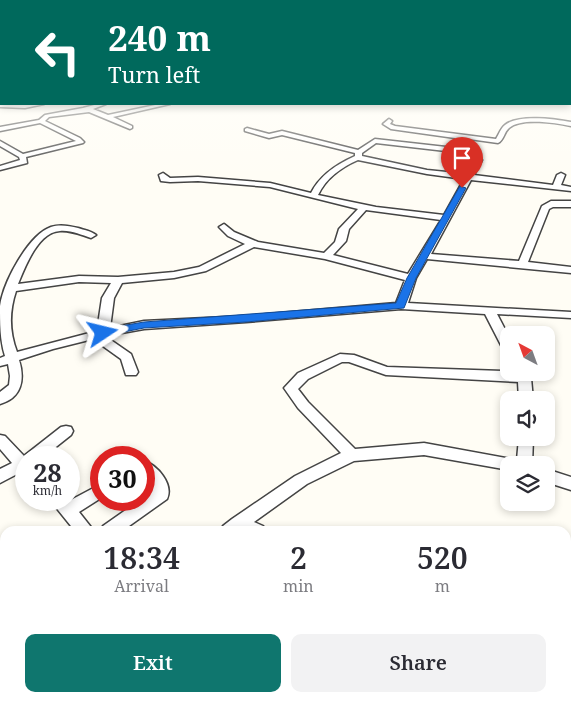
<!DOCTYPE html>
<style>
body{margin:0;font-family:"Noto Serif",serif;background:#f2f2f3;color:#2b2b33;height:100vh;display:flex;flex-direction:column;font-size:19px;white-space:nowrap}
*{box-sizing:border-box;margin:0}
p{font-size:16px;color:#7c7c81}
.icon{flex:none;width:28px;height:28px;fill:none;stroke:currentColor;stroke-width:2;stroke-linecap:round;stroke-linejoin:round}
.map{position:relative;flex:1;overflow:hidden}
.side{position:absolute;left:0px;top:526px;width:571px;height:176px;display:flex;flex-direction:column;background:#fff;border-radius:15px 15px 0 0;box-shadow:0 2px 8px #0003}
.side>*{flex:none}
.guide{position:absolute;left:0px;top:0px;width:571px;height:105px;box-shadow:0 2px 8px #0003;background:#00695c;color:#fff;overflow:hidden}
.needle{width:32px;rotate:319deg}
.buttons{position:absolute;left:500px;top:326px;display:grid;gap:10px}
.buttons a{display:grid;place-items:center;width:55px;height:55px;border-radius:10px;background:#fff;box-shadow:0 2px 8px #0003;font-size:25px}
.speed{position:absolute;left:15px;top:446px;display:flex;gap:10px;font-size:25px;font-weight:700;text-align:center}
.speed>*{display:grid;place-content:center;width:65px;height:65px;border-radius:50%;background:#fff;box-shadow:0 2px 8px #0003;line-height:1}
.speed small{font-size:12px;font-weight:400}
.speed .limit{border:8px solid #d22;background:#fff;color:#111}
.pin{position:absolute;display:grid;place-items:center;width:42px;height:42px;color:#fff;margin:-51px -21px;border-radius:50% 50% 50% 0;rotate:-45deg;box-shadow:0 0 5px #0007}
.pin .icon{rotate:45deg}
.me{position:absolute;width:55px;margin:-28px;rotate:80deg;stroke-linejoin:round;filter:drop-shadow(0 0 4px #0008)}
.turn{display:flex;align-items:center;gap:18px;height:105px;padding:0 25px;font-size:22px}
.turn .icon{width:65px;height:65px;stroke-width:2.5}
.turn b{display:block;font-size:35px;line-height:42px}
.eta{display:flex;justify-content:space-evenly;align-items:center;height:85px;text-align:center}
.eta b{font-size:30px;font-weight:600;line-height:35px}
.primary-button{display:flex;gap:10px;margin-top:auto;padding:10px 25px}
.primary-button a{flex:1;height:58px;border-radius:10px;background:#0f766e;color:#fff;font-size:20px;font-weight:600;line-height:58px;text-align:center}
.primary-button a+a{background:#f2f2f3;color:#2b2b33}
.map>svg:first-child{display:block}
</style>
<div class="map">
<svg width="571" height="702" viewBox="0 0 571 702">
<rect width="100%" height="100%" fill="#fffdf5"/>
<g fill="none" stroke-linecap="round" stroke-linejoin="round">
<g stroke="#444" stroke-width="3">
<path id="minor" d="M570 79H571V81H570Z
M0 87 1 88V91H0Z
M0 103 44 104 25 108 0 107Z
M98 104H106L93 109 108 115 160 104H170L113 117 132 126V128L130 129 89 112 49 117 45 121 80 138 84 142 83 143 26 157 27 163 0 170V166L20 160 19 157 0 146V141L23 154 76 141 40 123 0 131V127L39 120 45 115 83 108Z
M389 119 392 121 390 124 395 126 496 139C499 134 501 128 505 125 518 114 555 119 571 122V126C557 123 521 117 509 128 504 132 504 140 498 143L462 138 461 145 478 154 482 160 474 175 553 185 557 175 561 173 565 175 561 185 571 187V191L471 180 431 254 519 261 542 206 551 201H571V207H553L549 209 528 262 571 267V273L427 259 416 278 408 303 571 312V318L497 314 509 337V353L503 349 485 314 401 309 246 322 144 329 105 336 131 354 138 372 136 375H126L121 359 93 339 53 349 19 360C25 379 22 398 0 404V392L9 385 10 376 8 364 0 366V358L5 356C0 340 0 323 0 306 3 283 28 235 51 227 60 224 69 226 78 228 84 230 91 231 96 235L91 238C81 235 71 230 60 231 38 232 25 267 18 284L79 276 118 277 174 272 199 267 245 244 228 236 219 227 224 224 234 232 258 242 324 253 335 242 339 229 358 209 270 187 198 181 170 182 161 181 159 175 163 173 170 178 198 177 270 183 311 193C320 175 337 164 355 156V153L282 135 269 138 245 131V129L247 128 269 134 282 131 358 150 375 139 455 148 454 146 455 138 391 129 383 124ZM376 143 463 153 473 156 474 160 466 174 427 170 362 156V153ZM358 160 427 174 464 179 444 215 376 207 318 195C326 178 342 167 358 160ZM366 210 441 220 408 274 333 255 346 241 349 229ZM254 247 325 259 405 280 396 303 246 316 144 321 110 328 114 298 122 283 174 278 206 271ZM79 282 111 283 102 298 97 331 17 352C9 331 9 312 16 291Z
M340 354 354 355 387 367 528 372 531 378 533 400H519L518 382 386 375 349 362H342L308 379 298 389 308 402 355 449 424 443 517 460 519 438H533L532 465H509V470L424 455 354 461 307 484 254 522 263 526 266 531H220L223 526 232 519 295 476 341 453 298 408 284 388 298 373Z
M66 426 71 427 73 431 71 435 42 458H26V474L21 472 0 483V469L12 463 0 449V435L5 436 24 456 61 427Z
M144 461C157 465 174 484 167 499L122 531H100L103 526 140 500H144V497L152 491C149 478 143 476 144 461Z
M546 469 571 477V490L546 482Z
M101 484V498L79 512 94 531H75L50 500 69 501Z
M566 693 569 694 571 702H544L542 698H566Z
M50 698H75L73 702H48Z"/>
</g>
<use href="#minor" fill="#fff" fill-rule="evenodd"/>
</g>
<linearGradient id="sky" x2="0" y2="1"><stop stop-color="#95c6ee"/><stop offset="0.44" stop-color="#fffefa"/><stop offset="1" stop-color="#fffefa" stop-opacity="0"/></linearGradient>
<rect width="571" height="176" fill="url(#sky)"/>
<path fill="#1a73e8" stroke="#114b97" d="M460 186 466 188 416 278 404 308 246 322 144 328 103 336 98 333 103 329 144 322 396 303 407 278Z"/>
</svg>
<div class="buttons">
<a><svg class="needle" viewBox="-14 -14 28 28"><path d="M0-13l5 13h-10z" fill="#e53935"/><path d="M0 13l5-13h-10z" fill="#7c7c81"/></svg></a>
<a><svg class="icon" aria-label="sound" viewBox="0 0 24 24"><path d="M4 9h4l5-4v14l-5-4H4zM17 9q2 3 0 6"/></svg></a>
<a><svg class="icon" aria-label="layers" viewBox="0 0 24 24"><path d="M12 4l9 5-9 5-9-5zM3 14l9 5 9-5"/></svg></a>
</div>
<div class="speed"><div>28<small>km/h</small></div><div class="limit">30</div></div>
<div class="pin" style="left:462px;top:188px;background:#d93025"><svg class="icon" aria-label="arrive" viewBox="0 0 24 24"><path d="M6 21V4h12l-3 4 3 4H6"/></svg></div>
<svg class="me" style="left:103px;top:333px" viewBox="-20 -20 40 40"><path d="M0-17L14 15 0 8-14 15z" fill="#1a73e8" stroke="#fff" stroke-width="4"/></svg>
<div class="guide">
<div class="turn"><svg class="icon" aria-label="left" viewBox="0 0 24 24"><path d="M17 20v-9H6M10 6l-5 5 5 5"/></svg><div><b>240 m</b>Turn left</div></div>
</div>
<section class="side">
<div class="eta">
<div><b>18:34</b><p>Arrival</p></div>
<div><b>2</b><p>min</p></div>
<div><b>520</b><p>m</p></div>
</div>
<div class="primary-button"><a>Exit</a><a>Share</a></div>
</section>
</div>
